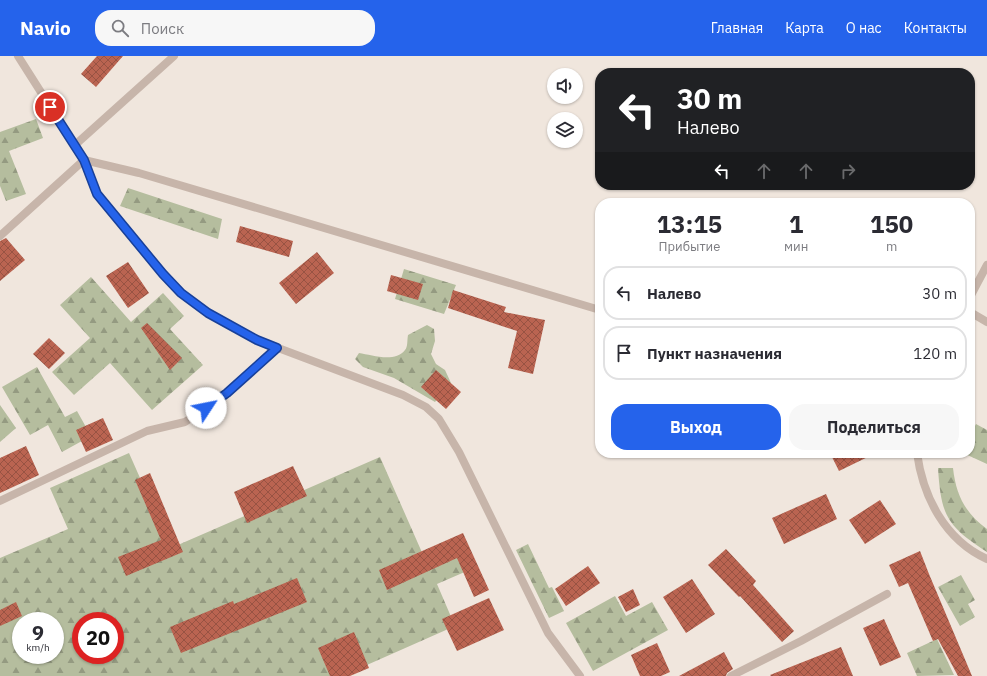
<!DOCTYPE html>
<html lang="ru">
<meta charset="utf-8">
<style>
body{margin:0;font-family:"IBM Plex Sans",sans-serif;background:#f7f7f7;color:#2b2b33;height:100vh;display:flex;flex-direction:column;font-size:15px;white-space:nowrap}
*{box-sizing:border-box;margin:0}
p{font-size:13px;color:#7c7c81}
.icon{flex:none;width:22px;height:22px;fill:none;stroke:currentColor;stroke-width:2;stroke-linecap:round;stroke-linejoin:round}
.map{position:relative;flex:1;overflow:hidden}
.side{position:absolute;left:595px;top:142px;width:380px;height:260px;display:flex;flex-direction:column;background:#fff;border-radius:16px;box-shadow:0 1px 3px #0004}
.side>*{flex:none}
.guide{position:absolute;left:595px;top:12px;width:380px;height:122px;border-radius:16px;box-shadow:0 1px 3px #0004;background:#202124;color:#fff;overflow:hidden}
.tools{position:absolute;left:547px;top:12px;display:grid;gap:8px}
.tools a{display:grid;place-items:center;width:36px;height:36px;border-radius:50%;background:#fff;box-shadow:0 1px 3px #0004;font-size:20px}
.speed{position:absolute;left:12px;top:556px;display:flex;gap:8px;font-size:20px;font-weight:700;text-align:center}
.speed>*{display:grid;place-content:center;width:52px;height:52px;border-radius:50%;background:#fff;box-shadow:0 1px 3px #0004;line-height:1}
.speed small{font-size:10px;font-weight:400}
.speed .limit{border:6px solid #d22;background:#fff;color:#111}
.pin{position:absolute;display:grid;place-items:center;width:34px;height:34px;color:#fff;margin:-17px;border:2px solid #fff;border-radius:50%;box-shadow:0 1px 4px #0007}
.me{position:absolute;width:44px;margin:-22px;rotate:56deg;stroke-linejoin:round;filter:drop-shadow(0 0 3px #0008)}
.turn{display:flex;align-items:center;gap:14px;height:84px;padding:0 16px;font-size:18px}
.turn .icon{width:52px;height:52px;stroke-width:2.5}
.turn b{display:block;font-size:28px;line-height:34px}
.lanes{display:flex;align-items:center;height:38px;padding:0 16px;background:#0003;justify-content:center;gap:20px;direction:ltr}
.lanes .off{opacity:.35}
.eta{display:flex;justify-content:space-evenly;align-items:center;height:68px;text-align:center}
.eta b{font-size:24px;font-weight:800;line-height:28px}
.primary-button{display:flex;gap:8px;margin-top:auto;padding:8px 16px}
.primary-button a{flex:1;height:46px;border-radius:16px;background:#2563eb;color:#fff;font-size:16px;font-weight:800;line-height:46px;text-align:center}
.primary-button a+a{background:#f7f7f7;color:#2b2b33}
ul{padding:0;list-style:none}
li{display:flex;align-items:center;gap:12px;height:54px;margin:0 8px 6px;padding:0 8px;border:2px solid #e1e1e2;border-radius:16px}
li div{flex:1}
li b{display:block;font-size:15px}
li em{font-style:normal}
header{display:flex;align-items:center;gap:24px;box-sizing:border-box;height:56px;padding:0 20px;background:#2563eb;color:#fff}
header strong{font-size:19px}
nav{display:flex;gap:22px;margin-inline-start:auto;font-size:14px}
.search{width:280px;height:36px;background:#f7f7f7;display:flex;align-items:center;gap:10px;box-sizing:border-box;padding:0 14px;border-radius:16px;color:#7c7c81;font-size:15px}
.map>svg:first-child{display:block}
</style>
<header>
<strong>Navio</strong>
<div class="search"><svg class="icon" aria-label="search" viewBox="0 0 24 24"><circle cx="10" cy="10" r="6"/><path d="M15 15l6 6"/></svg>Поиск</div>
<nav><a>Главная</a><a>Карта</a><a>О нас</a><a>Контакты</a></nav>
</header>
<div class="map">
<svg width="987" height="620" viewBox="0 0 987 620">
<defs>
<pattern id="forest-firs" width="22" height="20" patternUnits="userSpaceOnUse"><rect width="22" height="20" fill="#b5bd9e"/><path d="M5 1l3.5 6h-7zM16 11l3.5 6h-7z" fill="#949a81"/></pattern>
<pattern id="building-cross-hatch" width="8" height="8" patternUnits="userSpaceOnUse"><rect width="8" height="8" fill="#ba6451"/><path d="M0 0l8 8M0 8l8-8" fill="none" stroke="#985343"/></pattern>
</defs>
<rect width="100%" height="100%" fill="#f0e6dd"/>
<path fill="url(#forest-firs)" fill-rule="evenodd" d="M36 63 43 82 9 95 26 138 6 145 0 130V76Z
M128 132 222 163 218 183 120 150Z
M404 213 456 229 444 258 395 243Z
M91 221 131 266 163 237 184 260 170 273 203 309 152 354 110 307 74 339 52 316 90 282 60 249Z
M427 269 434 273 435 285 431 298 436 308 445 314 451 327 435 346 394 322 363 311 355 303 359 297C372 299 395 307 405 294 408 291 407 284 408 279Z
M37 311 65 361 77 355 91 380 62 396 48 369 30 379 2 331Z
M0 349 16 372 0 386Z
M976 368 987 374V408L963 397H970V380Z
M129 397 171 492 380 401 424 501 455 487 467 515 437 528 455 570 342 620H0V502L68 473 50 432ZM21 565H55V599H21ZM81 565H115V599H81Z
M938 412H953C956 439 965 457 987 473V496C947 470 941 460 938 412Z
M528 488 549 532 552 531 564 555 549 562 516 494Z
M961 519 975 544 968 548 975 561 960 570 938 531Z
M615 540 626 560 652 546 668 574 593 615 566 567Z
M937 583 954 619 917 620 907 597Z"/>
<path fill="url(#building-cross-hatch)" d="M97 0H123L96 31 81 18Z
M240 170 293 185 289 201 236 186Z
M6 182 25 204 0 225V185Z
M317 196 334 217 296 248 279 227Z
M128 206 149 237 128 252 106 220Z
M391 219 423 228 418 244 387 235Z
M453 234 506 251 504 256 545 264 533 318 508 312 517 275 448 252Z
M147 267 182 302 170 314 141 272Z
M49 282 65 297 49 313 33 298Z
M436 314 461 336 446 353 421 331Z
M103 362 113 384 86 396 76 374Z
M26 390 39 419 0 437V402Z
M830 397H876L839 415Z
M293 410 307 440 247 467 234 436Z
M150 417 183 496 126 520 118 501 161 484 135 424Z
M826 438 837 463 784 488 772 462Z
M880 444 896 468 865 488 849 464Z
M463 477 489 534 474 541 457 502 387 534 379 514Z
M726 493 756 525 753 529 794 575 782 586 740 540 739 541 708 509Z
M920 495 929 518 972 620H958L938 583 933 585 908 527 899 531 889 509Z
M588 510 600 527 566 550 555 533Z
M297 522 307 546 181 597 170 571 233 545 234 548Z
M692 523 715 558 686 577 663 541Z
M633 533 640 549 626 556 618 541Z
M489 542 504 574 457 595 442 563Z
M16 546 22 560 0 570V554Z
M884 563 901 601 880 610 863 572Z
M354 576 369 612 350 620H330L318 592Z
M657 587 670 616 661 620H640L631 599Z
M841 591 853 620H771L770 619Z
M724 596 733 613 727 617 726 620H679Z"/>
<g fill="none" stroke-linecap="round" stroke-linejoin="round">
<path stroke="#c7b5aa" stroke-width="8" d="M18 0 84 104 97 138 145 197 181 237 208 257 257 284 403 339 426 351 439 363 459 396 548 577 580 620
M75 89 174 0
M84 104 139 117 600 254
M0 180 84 104
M970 241 987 209
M970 256 987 266
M917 397C923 441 945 484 987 503
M0 445 147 375 185 366 227 337 277 292
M731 620 801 585 887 538"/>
</g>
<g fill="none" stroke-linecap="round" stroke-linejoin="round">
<g stroke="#184099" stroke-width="10">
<path id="route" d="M50 51 84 104 97 138 163 218 181 237 208 257 257 284 277 292 227 337 206 352"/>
</g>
<use href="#route" stroke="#2563eb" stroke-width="7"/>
</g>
</svg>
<div class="tools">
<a><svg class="icon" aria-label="sound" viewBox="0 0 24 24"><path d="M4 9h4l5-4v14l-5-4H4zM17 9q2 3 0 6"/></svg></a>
<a><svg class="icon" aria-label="layers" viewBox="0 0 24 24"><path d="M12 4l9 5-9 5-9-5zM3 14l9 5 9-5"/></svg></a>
</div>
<div class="speed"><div>9<small>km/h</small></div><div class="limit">20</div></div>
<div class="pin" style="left:50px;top:51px;background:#d93025"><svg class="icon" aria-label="arrive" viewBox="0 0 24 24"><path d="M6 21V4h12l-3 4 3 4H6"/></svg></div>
<svg class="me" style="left:206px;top:352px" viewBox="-20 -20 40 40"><circle r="19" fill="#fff"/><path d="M0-13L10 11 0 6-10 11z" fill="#2563eb"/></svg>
<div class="guide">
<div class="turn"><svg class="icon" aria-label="left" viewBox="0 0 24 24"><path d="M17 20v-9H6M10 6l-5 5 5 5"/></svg><div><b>30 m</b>Налево</div></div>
<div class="lanes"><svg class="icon" aria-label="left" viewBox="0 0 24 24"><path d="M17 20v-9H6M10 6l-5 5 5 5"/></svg><svg class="icon off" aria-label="ahead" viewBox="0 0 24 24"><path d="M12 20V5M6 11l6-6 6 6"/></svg><svg class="icon off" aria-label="ahead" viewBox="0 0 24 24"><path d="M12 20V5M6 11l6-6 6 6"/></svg><svg class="icon off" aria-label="right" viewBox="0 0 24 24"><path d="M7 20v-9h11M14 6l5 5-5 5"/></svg></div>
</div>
<section class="side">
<div class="eta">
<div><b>13:15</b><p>Прибытие</p></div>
<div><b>1</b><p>мин</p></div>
<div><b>150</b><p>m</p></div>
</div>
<ul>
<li><svg class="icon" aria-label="left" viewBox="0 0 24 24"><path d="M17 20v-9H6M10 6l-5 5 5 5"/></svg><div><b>Налево</b></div><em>30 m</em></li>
<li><svg class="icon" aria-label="arrive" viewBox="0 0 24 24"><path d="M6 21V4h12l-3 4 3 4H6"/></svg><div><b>Пункт назначения</b></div><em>120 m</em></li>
</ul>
<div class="primary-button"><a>Выход</a><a>Поделиться</a></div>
</section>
</div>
